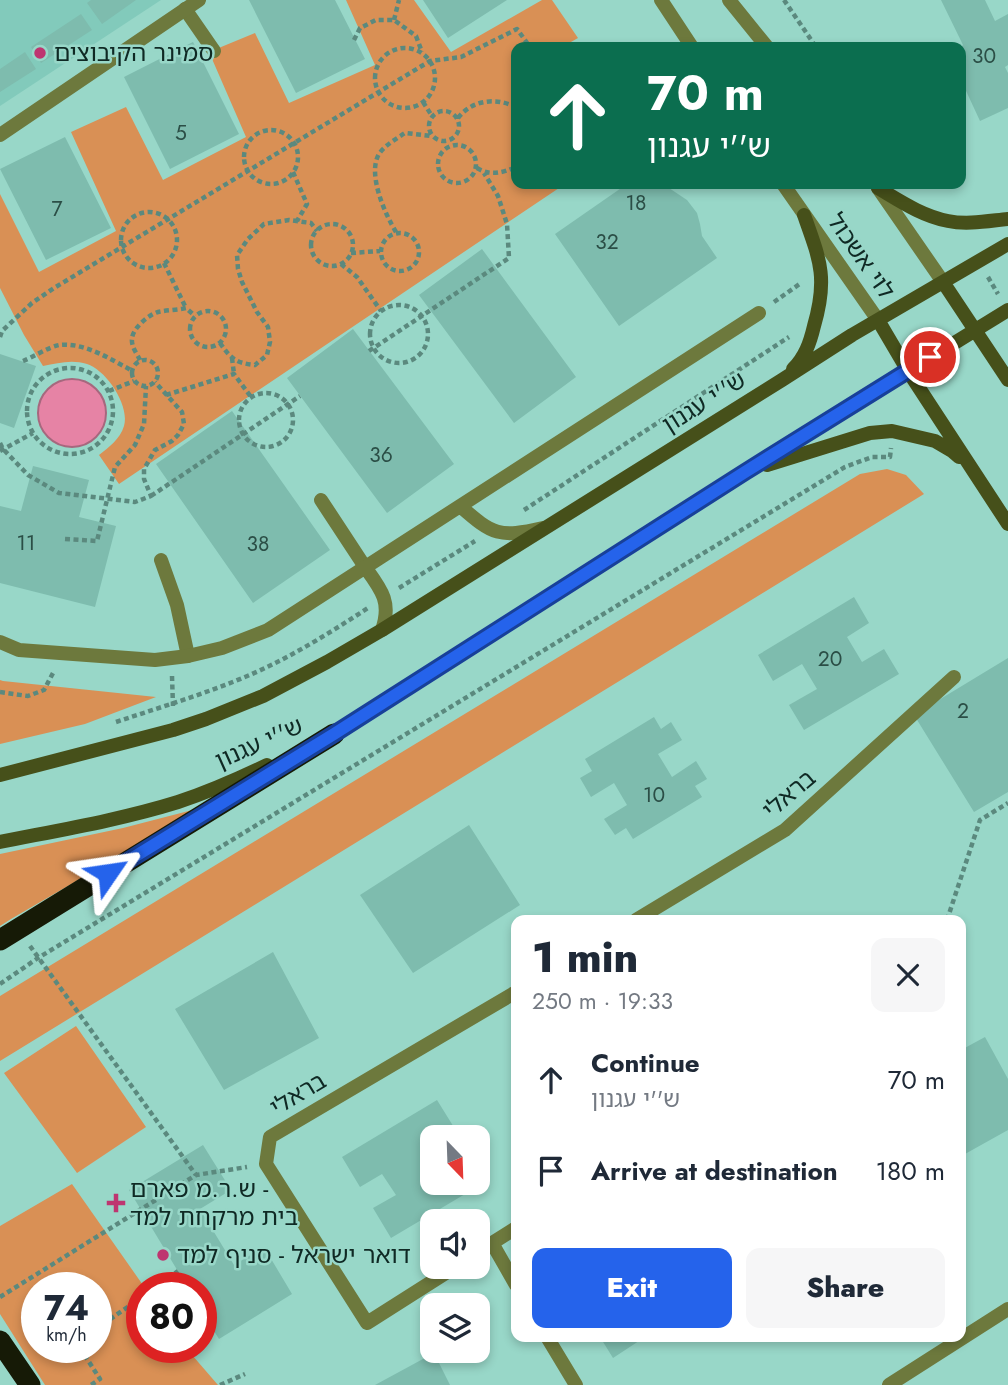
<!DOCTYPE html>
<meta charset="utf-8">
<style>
body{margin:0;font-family:Jost,"Noto Sans Hebrew",sans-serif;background:#f6f6f7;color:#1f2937;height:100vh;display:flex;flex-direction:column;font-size:26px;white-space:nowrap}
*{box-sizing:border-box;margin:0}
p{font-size:23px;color:#747a83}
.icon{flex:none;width:38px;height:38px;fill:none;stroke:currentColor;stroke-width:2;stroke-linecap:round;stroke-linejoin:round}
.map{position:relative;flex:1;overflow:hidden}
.sheet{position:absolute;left:511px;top:915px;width:455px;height:427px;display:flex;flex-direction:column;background:#fff;border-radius:14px;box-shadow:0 4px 10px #0003}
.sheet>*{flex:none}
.top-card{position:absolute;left:511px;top:42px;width:455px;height:147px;border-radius:14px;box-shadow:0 4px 10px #0003;background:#0b6e4f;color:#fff;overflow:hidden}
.needle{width:46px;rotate:157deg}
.controls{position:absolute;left:420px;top:1125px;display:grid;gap:14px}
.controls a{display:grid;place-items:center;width:70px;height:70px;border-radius:14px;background:#fff;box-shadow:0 4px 10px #0003;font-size:35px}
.speed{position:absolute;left:21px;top:1272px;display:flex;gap:14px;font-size:35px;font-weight:700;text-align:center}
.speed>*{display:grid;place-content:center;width:91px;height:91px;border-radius:50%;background:#fff;box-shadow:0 4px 10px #0003;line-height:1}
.speed small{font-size:18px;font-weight:400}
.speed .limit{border:10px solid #d22;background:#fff;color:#111}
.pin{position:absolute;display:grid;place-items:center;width:60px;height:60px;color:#fff;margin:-30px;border:4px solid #fff;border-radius:50%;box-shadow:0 2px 7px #0007}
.me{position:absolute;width:77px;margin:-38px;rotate:58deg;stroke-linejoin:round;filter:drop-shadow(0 0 5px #0008)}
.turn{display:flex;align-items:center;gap:24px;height:147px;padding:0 21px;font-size:32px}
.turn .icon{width:91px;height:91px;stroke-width:2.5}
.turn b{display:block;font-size:49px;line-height:60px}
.round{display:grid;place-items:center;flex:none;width:74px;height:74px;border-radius:14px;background:#f6f6f7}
.head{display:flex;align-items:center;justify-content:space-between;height:119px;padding:0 21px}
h1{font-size:42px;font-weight:800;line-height:52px}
.action{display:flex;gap:14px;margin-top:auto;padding:14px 21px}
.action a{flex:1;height:80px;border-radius:14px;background:#2563eb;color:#fff;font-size:28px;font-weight:800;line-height:80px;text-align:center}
.action a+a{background:#f6f6f7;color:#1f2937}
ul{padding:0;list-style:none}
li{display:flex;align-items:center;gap:21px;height:91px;padding:0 21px}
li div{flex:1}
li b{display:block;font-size:26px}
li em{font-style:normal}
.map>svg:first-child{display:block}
</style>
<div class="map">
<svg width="1008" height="1385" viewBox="0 0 1008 1385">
<rect width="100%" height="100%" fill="#98d7c8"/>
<path fill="#82cabb" d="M0 0H161L0 106Z"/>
<path fill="#d99055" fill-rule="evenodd" d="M346 0H414L451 52 542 0H552L578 38 562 47H516V184H565L119 484 99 455C109 447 120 439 124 426 130 405 106 370 87 364 72 359 58 363 43 366L24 335 0 288V194L39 272 116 231 71 132 126 107 163 180 246 137 209 52 255 33 289 103 375 65Z
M887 469 906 475 924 494 0 1061V996L860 474Z
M0 680 3 681 156 697 85 724 0 744Z
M204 807 11 919 0 926V854L123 828Z
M76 1026 146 1127 77 1173 4 1073Z
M72 1184 145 1288H142V1348H186L218 1385H45L0 1314V1226ZM96 1288V1348H37V1288Z"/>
<path fill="#e683a5" stroke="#a6687e" stroke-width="2" d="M38 413a34 34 0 1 1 68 0a34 34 0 1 1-68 0Z"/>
<path fill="#7ebcae" d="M91 0H136L102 24 87 3Z
M249 0H335L365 59 296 93Z
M423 0H507L448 38Z
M941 0H985L995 21 1008 14V65L1005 67 1008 73V108L980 121 961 80V47L963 45Z
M81 14 92 30 41 63 31 47Z
M193 42 239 134 170 169 124 77Z
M25 52 36 69 0 92V69Z
M65 137 111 228 46 260 0 169Z
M627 184H666L669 188 687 200 697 213 700 224 702 236 717 258 619 326 555 234Z
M482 249 576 377 514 423 419 295Z
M353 329 454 464 387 513 287 378Z
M0 354 36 366 14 428 0 423Z
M232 411 330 550 253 603 156 464Z
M33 466 89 480 79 517 116 526 95 607 0 583V506L21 511Z
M854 597 869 623 847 637 862 662 884 649 899 674 804 730 789 705 817 689 802 664 773 681 758 655Z
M1008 658V792L974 812 914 715Z
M654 717 661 729 671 722 682 740 658 754 672 777 696 761 707 779 695 786 702 797 633 839 626 828 615 835 604 819 627 805 614 783 591 797 580 778 592 771 585 759Z
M469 825 520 905 413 973 360 895Z
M273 952 319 1038 224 1090 175 1009Z
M985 1037 1008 1079V1130L965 1154 961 1146V1050Z
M437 1100 455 1129 442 1138H432V1144L430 1145 432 1149V1183H478V1166L487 1181 391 1238 373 1208 396 1195 382 1174 360 1187 342 1157Z
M203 1145 231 1190 200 1209 234 1265 264 1247 292 1294 219 1339 201 1310V1288H188L129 1190Z
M600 1337H645L613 1358Z
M434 1353 450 1385H375Z"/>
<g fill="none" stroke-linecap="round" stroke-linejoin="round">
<path stroke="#5b897e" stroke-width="4.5" stroke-dasharray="5 3.5" stroke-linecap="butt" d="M784 0 816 47
M394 20 399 0
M354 40 360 28 376 20H394L416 36 422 52
M375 78a30 30 0 1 1 60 0a30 30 0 1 1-60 0Z
M423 102 432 116
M429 126a15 15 0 1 1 30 0a15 15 0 1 1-30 0Z
M458 118C472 100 495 97 516 107
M244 157a27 27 0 1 1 54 0a27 27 0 1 1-54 0Z
M438 164a19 19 0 1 1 38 0a19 19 0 1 1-38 0Z
M477 168C490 176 502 173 516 167
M293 172 307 204 297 221
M121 240a28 28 0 1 1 56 0a28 28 0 1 1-56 0Z
M311 245a21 21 0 1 1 42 0a21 21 0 1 1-42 0Z
M396 232C385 214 367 174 379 154 385 145 396 139 405 133L432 136
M381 252a19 19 0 1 1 38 0a19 19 0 1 1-38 0Z
M351 253 380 251
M164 263 186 308
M341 264 357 277 381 311
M988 277 998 294
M774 302 801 283
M370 334a29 29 0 1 1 58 0a29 29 0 1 1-58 0Z
M190 329a18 18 0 1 1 36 0a18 18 0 1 1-36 0Z
M0 337 2 331 32 303 54 288 430 61 461 57 517 29 530 47
M220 343C231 359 236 363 255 365L267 355 270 342 268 327 257 312 242 282 238 269 237 255 248 239 264 224 289 220 311 223 317 231
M369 351 509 258 507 224 498 196 484 173
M232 358 234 374
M132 373a13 13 0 1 1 26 0a13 13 0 1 1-26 0Z
M140 360C137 354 131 346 132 339 132 329 148 315 158 312 167 310 177 310 186 308L195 316
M23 361C33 357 49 347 59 345 84 342 110 359 131 370
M27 411a43 43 0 1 1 86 0a43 43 0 1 1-86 0Z
M109 391 134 381
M239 420a27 27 0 1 1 54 0a27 27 0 1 1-54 0Z
M166 395 234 374 251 397
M0 443 3 449 28 475 59 493 135 502 151 496 144 479V469L155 450 172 441 178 435 184 424 182 412 155 382
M0 451 33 433
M151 496 300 396
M524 510 789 337
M65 539 97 541 115 467 135 445 144 424 146 386
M399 588 475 541
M172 676 173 706
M0 692 28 696 44 690 53 673
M116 722C161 707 208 693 252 674 293 656 331 632 368 608
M947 920 980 820 1008 803
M30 946 196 1175
M0 984 38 958 845 467 872 457H890L891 448
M154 1288 178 1271
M0 1297 196 1175 247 1167
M96 1329 142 1297
M80 1348 100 1379 91 1385
M220 1385 245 1374"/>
<path stroke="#6d793d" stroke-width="14" d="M185 9 214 51
M321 500 365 567
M161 560 177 605 188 656"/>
<path stroke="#6d793d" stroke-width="14" d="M661 0 692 47
M729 0 767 47
M0 135 199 0
M783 184 878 320
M878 188 943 282
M460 506C493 535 499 538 543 528
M365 567C381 589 392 602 382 630
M0 642 19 650 155 660 188 656 222 648 268 630 759 313
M636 920 785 830 954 677
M492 1243 516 1285
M478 1252 516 1228
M455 1267 367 1323 266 1164 270 1137 516 992
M547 1337 576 1385
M889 1385 1008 1309"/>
<path stroke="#46501a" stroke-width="14" d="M878 188C900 201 922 216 948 221 967 225 988 221 1008 219
M943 282 1008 380
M878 320 908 371 1008 524
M793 369C805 357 810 343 814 326 828 278 820 260 804 215
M767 465 870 433 892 431 935 441 952 451 959 457
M327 738 745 472 1008 310
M0 775 173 730 206 719 263 696 327 662 382 630 782 380 852 335 1008 244
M0 842C60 830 120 820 178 802 208 792 238 779 267 765"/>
<path stroke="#161a06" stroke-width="21" d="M0 940 334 734
M0 1341 30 1385"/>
</g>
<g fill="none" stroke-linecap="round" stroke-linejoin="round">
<g stroke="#184099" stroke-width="18">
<path id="route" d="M108 873 334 734 745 472 930 357"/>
</g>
<use href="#route" stroke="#2563eb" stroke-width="12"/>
</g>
<g fill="#be3570" stroke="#98d7c8" stroke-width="2.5">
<circle cx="40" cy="53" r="7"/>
<path d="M112.5 1192.5h7v7h7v7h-7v7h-7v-7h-7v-7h7z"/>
<circle cx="163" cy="1255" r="7"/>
</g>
<g text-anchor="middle" stroke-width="5" stroke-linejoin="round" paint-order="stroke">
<g font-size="21" fill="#2b4e46">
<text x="984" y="63">30</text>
<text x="181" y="140">5</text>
<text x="636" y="210">18</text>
<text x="57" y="216">7</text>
<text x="607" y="249">32</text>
<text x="381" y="462">36</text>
<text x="26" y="550">11</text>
<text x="258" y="551">38</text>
<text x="830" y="666">20</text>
<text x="963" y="718">2</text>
<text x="654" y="802">10</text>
</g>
<g font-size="24" fill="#0f2924" stroke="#98d7c8" text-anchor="start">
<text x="54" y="61">סמינר הקיבוצים</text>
<text x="130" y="1197">ש.ר.מ פארם -<tspan x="130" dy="28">בית מרקחת למד</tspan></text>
<text x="177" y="1263">דואר ישראל - סניף למד</text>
</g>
<g font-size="24" fill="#0f2924" stroke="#98d7c8">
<text transform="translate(861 256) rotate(55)" y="8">לוי אשכול</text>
<text transform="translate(704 402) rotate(-32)" y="8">ש''י עגנון</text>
<text transform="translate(259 743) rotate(-24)" y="8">ש''י עגנון</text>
<text transform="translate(789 794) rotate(-40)" y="8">בראלי</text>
<text transform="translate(298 1094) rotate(-31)" y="8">בראלי</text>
</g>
</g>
</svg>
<div class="controls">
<a><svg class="needle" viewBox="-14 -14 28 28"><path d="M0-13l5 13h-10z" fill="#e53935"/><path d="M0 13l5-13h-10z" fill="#747a83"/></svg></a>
<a><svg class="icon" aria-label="sound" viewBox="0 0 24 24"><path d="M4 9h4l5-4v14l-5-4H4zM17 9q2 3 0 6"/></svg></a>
<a><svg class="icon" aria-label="layers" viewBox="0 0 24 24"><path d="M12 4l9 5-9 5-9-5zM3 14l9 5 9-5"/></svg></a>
</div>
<div class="speed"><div>74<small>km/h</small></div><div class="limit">80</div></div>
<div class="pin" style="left:930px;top:357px;background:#d93025"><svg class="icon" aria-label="arrive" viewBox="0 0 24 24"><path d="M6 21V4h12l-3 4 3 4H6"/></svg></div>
<svg class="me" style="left:108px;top:873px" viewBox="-20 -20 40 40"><path d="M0-17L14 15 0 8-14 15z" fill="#2563eb" stroke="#fff" stroke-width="4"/></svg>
<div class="top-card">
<div class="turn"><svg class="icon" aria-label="ahead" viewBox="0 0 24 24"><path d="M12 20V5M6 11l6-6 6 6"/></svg><div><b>70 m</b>ש''י עגנון</div></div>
</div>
<section class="sheet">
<div class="head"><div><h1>1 min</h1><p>250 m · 19:33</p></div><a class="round"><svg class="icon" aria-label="close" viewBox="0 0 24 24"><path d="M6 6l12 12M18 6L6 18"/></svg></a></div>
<ul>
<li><svg class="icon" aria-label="ahead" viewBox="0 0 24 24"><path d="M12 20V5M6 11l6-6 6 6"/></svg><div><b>Continue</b><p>ש''י עגנון</p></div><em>70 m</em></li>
<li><svg class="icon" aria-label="arrive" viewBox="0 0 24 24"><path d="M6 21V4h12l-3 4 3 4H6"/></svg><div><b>Arrive at destination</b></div><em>180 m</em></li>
</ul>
<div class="action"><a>Exit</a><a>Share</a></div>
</section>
</div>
